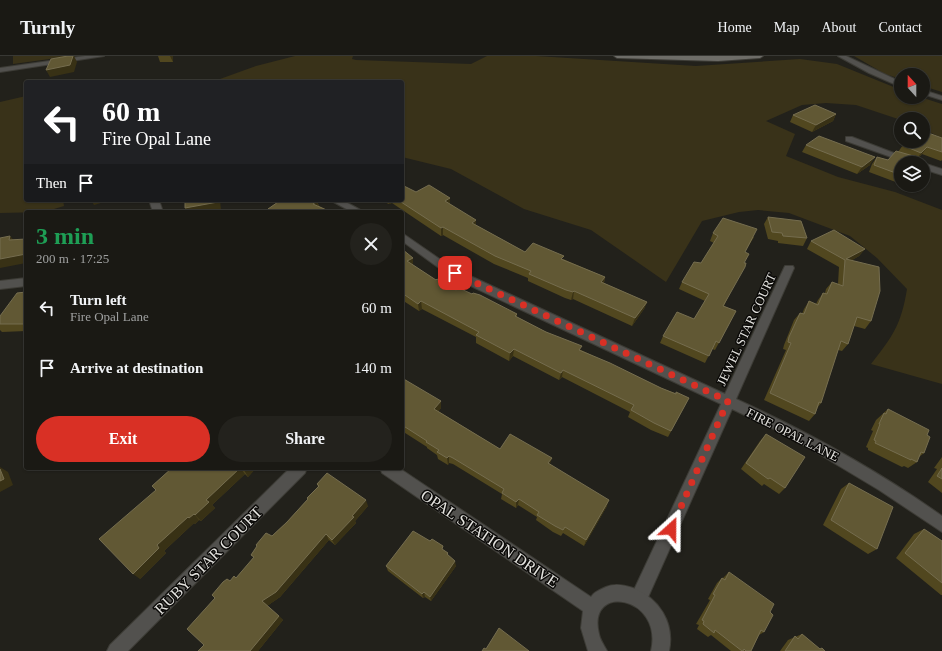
<!DOCTYPE html>
<meta charset="utf-8">
<style>
body{margin:0;font-family:"Times New Roman",serif;background:#23221d;color:#f1f3f6;height:100vh;display:flex;flex-direction:column;font-size:15px;white-space:nowrap}
*{box-sizing:border-box;margin:0}
p{font-size:13px;color:#9fa0a0}
.icon{flex:none;width:22px;height:22px;fill:none;stroke:currentColor;stroke-width:2;stroke-linecap:round;stroke-linejoin:round}
.map{position:relative;flex:1;overflow:hidden}
.panel{position:absolute;left:24px;top:154px;width:380px;height:260px;display:flex;flex-direction:column;background:#1a1914;border-radius:4px;box-shadow:0 1px 3px #0004,0 0 0 1px #383834}
.panel>*{flex:none}
.top-card{position:absolute;left:24px;top:24px;width:380px;height:122px;border-radius:4px;box-shadow:0 1px 3px #0004,0 0 0 1px #383834;background:#202124;color:#fff;overflow:hidden}
.needle{width:26px;rotate:339deg}
.controls{position:absolute;left:894px;top:12px;display:grid;gap:8px}
.controls a{display:grid;place-items:center;width:36px;height:36px;border-radius:50%;background:#1a1914;box-shadow:0 1px 3px #0004,0 0 0 1px #383834;font-size:20px}
.pin{position:absolute;display:grid;place-items:center;width:34px;height:34px;color:#fff;margin:-17px;border-radius:8px;box-shadow:0 2px 6px #0006}
.me{position:absolute;width:44px;margin:-22px;rotate:24deg;stroke-linejoin:round;filter:drop-shadow(0 0 3px #0008)}
.turn{display:flex;align-items:center;gap:14px;height:84px;padding:0 12px;font-size:18px}
.turn .icon{width:52px;height:52px;stroke-width:2.5}
.turn b{display:block;font-size:28px;line-height:34px}
.then{display:flex;align-items:center;height:38px;padding:0 12px;background:#0003;gap:8px;font-size:15px}
.round{display:grid;place-items:center;flex:none;width:42px;height:42px;border-radius:21px;background:#23221d}
.summary{display:flex;align-items:center;justify-content:space-between;height:68px;padding:0 12px}
h1{font-size:24px;font-weight:700;line-height:30px;color:#1e9e55}
.primary-button{display:flex;gap:8px;margin-top:auto;padding:8px 12px}
.primary-button a{flex:1;height:46px;border-radius:24px;background:#d93025;color:#fff;font-size:16px;font-weight:700;line-height:46px;text-align:center}
.primary-button a+a{background:#23221d;color:#f1f3f6}
ul{padding:0;list-style:none}
li{display:flex;align-items:center;gap:12px;height:60px;padding:0 12px}
li div{flex:1}
li b{display:block;font-size:15px}
li em{font-style:normal}
header{display:flex;align-items:center;gap:24px;box-sizing:border-box;height:56px;padding:0 20px;background:#1a1914;border-bottom:1px solid #383834}
header strong{font-size:19px}
nav{display:flex;gap:22px;margin-inline-start:auto;font-size:14px}
.map>svg:first-child{display:block}
</style>
<header>
<strong>Turnly</strong>
<nav><a>Home</a><a>Map</a><a>About</a><a>Contact</a></nav>
</header>
<div class="map">
<svg width="942" height="595" viewBox="0 0 942 595">
<rect width="100%" height="100%" fill="#22211b"/>
<path fill="#393219" d="M13 0H72L13 8Z
M295 0H353L352 3 356 4 471 8 487 0H536L696 10 800 3 837 8 901 34V41H920L942 48V82L923 73V63L901 64 856 49 826 47 802 49 766 65 795 78 786 100 838 121 895 136 942 154V328L871 308C893 280 901 269 907 233L877 202 850 180 789 157 758 154 739 156 702 165 666 226 591 174 524 153 451 113 402 101V26H201L220 23 256 10Z
M854 0H942V36L923 30V19H901V23L885 18Z
M26 40V144H63L64 150 44 156 0 157V46Z"/>
<g fill="none" stroke-linecap="round" stroke-linejoin="round">
<g stroke="#3d3c36" stroke-width="2">
<path id="minor" d="M838 0H846L901 26V31L869 17Z
M923 34 942 40V44L923 38Z
M846 81H852L920 107H908L846 85Z
M923 107 942 113V119L923 113Z
M149 144H159L163 156H153Z
M330 144H342L364 156H352Z
M402 177 451 211 466 218 725 338 784 212 785 210H793L794 212 736 343C808 376 877 414 942 460V476L879 434 819 398 778 375 732 353 645 548 639 550 633 548 631 542 633 536 721 348 458 224 443 215 402 185Z
M290 412H307L305 417 128 595H107L110 589Z"/>
</g>
<g stroke="#3d3c36" stroke-width="2">
<path id="tertiary" d="M85 0H104L0 16V12Z
M26 222V230L0 233V225Z
M380 412H399L591 541C595 535 600 534 606 531 615 527 624 529 633 532 659 542 675 567 669 595H651C664 540 586 526 599 578 600 584 604 589 607 595H588L581 572 583 555 382 417Z"/>
</g>
<g stroke="#3d3c36" stroke-width="2">
<path id="secondary" d="M614 0H763L760 2 718 5 617 2Z"/>
</g>
<use href="#minor" fill="#52514e" fill-rule="evenodd"/>
<use href="#tertiary" fill="#52514e" fill-rule="evenodd"/>
<use href="#secondary" fill="#6e6d68" fill-rule="evenodd"/>
</g>
<path fill="#51471f" d="M158 0H173V6H160Z
M836 58 833 65 812 76 790 66 793 59Z
M942 82V104L941 105 922 98 916 104H915L913 107H901V128L869 116 872 108 877 101 888 104 898 96 903 89 899 88 901 85H923Z
M806 89 870 109 857 118 802 96Z
M903 129H917L913 133Z
M416 136 450 142V148L476 169 525 196 563 203 605 221 604 227 647 246 644 253 632 270 573 243 571 244 565 242 528 225V222L494 208 443 179 441 180 392 147 389 148 379 144H402Z
M251 144H316L317 145 319 150 331 156H270L268 153 276 147Z
M768 161 807 182 803 190 778 187V185L768 183 764 168Z
M713 177 754 181 745 196 744 207 724 250 736 255 715 294 712 293 705 307 660 287 663 280 694 263 705 245 679 233 682 226 701 207 714 187 710 185Z
M811 185 865 193 859 200 852 204 871 265 865 273 854 270 848 288 842 295 838 294 821 347 818 351 815 358 809 365 764 344 786 294 783 293 784 289 794 264 800 257 802 258 804 253 809 245 816 248 818 244 823 237H825L826 233 832 226 838 228 839 211 807 193Z
M402 193 413 209 436 224 456 234 472 238 517 258V261L581 294 661 332 689 342 668 381 651 374 628 361 630 356 562 321 559 324 513 300 509 305 476 287V281L422 253 419 255 402 244Z
M26 236V275L2 276 0 274V260Z
M402 322 441 352 438 355 500 393 550 409 607 450 584 490 563 477 561 480 553 476 536 464 537 461 518 449 516 452 501 443 502 438 453 408 449 407 448 409 438 403 437 399 427 392V391L402 375Z
M888 353 927 379 924 397 919 401 917 406 908 412 904 410 902 411 868 394V392L866 391 873 375 871 374 876 364Z
M766 378 785 432 779 438 764 428 762 430 741 413 760 385Z
M942 401V437L928 426 937 413 934 412Z
M172 412H256L248 421 245 418 212 449 215 452 201 465 199 464 195 468 194 467 164 495 166 497 140 523 156 434 152 430Z
M849 427 877 493 868 498 823 469 841 433Z
M317 428 368 450 355 465 356 467 335 489 329 484 280 541 267 550 283 564 258 595H198L204 589 215 542 230 525 236 522 254 502 251 499 257 490 256 489 272 480 287 466 308 443 307 442 318 431Z
M924 473 942 485V539H941L896 502 914 478Z
M444 494 456 510 431 545 425 541 423 542 388 515 386 510Z
M729 516 770 556 764 576 759 579 751 595H731L711 579 708 581 697 573 699 569 696 568 710 544 708 543 717 527 722 522H723Z
M802 578 819 593 822 592 825 595H780L788 584Z"/>
<path fill="#383115" d="M57 0H74L77 6 74 16 50 21 46 14 58 2Z
M170 0H173V6Z
M836 58 833 65 812 76 816 69Z
M927 91 922 98 916 104 921 97Z
M875 101 870 109 857 118 862 111Z
M450 142V149L445 145Z
M91 144H111L94 149Z
M218 144H220L221 154 209 156H186L185 152Z
M389 144H391L392 147 389 148Z
M317 145 319 152 313 148Z
M476 164V172L472 167Z
M443 171V179L441 180V172Z
M10 180 17 188 9 184Z
M865 193 859 200 844 209 846 203Z
M26 198V207L0 212V203Z
M413 202V210L407 205Z
M605 221 603 229 601 226Z
M574 235 573 243 571 244 573 236Z
M421 245 422 253 419 255 418 248Z
M647 246 644 253 632 270 635 262Z
M514 293 513 300 509 305 510 297Z
M563 314 562 321 559 324 561 317Z
M441 345V352L435 360 434 353Z
M449 400V407L448 409 447 402Z
M552 402 550 408 547 414 548 407Z
M0 411 8 416 13 429 0 436Z
M240 412 245 418 212 449 215 452 201 465 195 459 206 444Z
M246 412H256L248 421 244 414Z
M519 443 518 449 516 452V446Z
M366 444 368 450 355 465 356 467 335 489 332 484Z
M609 444 607 450 584 490 586 484Z
M194 458 199 464 195 468 189 462Z
M188 461 194 467 164 495 166 497 140 523 133 518 157 489Z
M326 478 329 484 280 541 267 550 262 545Z
M455 505 456 510 431 545 430 541Z
M424 536 425 541 423 542 422 538Z
M279 560 283 564 258 595H250Z"/>
<path fill="#615834" stroke="#756d4f" d="M68 0H73L70 9 46 14 51 3Z
M815 49 836 58 816 69 793 59Z
M923 75 942 82V96L927 91 921 97 902 89 907 85H923Z
M819 80 875 101 862 111 806 89Z
M896 95 917 101 912 107H901V119L874 109 877 101 888 104Z
M923 114 929 115 923 121Z
M402 129 416 136 429 129 450 142 445 145 476 164 472 167 525 196 533 187 564 200 561 203 605 221 601 226 647 246 635 262 574 235 573 236 566 234 529 218 531 215 495 200 443 171 441 172 398 144H402Z
M185 144H218V146L185 152Z
M281 144H316L317 145 313 148 331 156H276L268 153Z
M768 161 801 165 807 182 783 180 782 177 772 176Z
M723 162 757 173 745 196 749 198 744 207H746L745 211 723 250 736 255 719 287 716 285 709 300 663 280 677 256 694 263 709 238 682 226 694 206 701 207 718 180 713 177Z
M834 174 865 193 846 203 879 211 880 235 871 265 857 261 848 288 841 285 821 347 819 346 815 358 770 337 791 287 788 286 789 281 800 257 804 258 809 245 818 249 823 237 827 238 832 226 843 230 845 204 811 185Z
M10 180 9 184 26 183V198L0 203V182Z
M402 193 413 202 407 205 436 224 437 223 456 234 459 232 472 238 473 237 480 239 517 258 515 260 546 276 582 290 579 294 610 307 661 332 676 338V336L689 342 671 375 654 367 631 354 634 349 563 314 561 317 514 293 510 297 476 279 479 276 421 245 418 248 402 237Z
M26 236V268H0V260L17 237Z
M402 322 441 345 434 353 500 393 510 378 552 402 548 407 609 444 586 484 565 471 563 474 555 470 537 459 539 456 519 443 516 446 502 437 504 433 453 402 449 400 447 402 437 396 439 394 426 386 427 385 402 369Z
M888 353 929 374 927 379 930 381 924 397 921 396 917 406 911 403V404L875 387 876 385 874 384 880 368H879L884 357 886 358Z
M766 378 805 401 785 432 770 422 768 423 746 407Z
M172 412H240L206 444 209 446 195 459 194 458 189 462 188 461 157 489 159 492 133 518 99 483 156 434 152 430Z
M241 412H246L244 414Z
M942 412V423L937 420Z
M0 413 4 423 0 425Z
M327 417 366 444 352 460 354 461 332 484 326 478 276 536 262 545 279 560 250 595H198L204 589 187 573 215 542 212 539 223 526 227 523 230 525 234 520 236 522 254 501 251 499 257 490 256 489 266 477 272 480 287 466 308 443 307 442 319 430 317 428Z
M849 427 893 451 877 493 831 464Z
M924 473 942 485V527L905 497Z
M413 475 430 485 432 483 443 490 442 493 448 497 447 498 455 505 430 541 424 536 422 538 386 510Z
M729 516 774 548 770 556 773 559 764 576 761 574 751 595H746L744 593 743 595H742L715 574 714 577 703 568 704 565 702 564 715 539 713 538 722 522 725 524Z
M499 572 529 595H482L484 592 486 593Z
M802 578 820 593 822 592 825 595H785L795 580 798 583Z"/>
<g fill="none" stroke-linecap="round" stroke-linejoin="round">
<path stroke="#d93025" stroke-width="7" stroke-dasharray="0 12.6" d="M455 217 728 345 671 473"/>
</g>
<g text-anchor="middle" stroke-width="3" stroke-linejoin="round" paint-order="stroke">
<g font-size="13" fill="#e4e3df" stroke="#0b0a08">
<text transform="translate(746 273) rotate(-65)" y="5">JEWEL STAR COURT</text>
<text transform="translate(793 378) rotate(27)" y="5">FIRE OPAL LANE</text>
</g>
<g font-size="16" fill="#e4e3df" stroke="#0b0a08">
<text transform="translate(490 482) rotate(34)" y="6">OPAL STATION DRIVE</text>
<text transform="translate(208 504) rotate(-45)" y="6">RUBY STAR COURT</text>
</g>
</g>
</svg>
<div class="controls">
<a><svg class="needle" viewBox="-14 -14 28 28"><path d="M0-13l5 13h-10z" fill="#e53935"/><path d="M0 13l5-13h-10z" fill="#9fa0a0"/></svg></a>
<a><svg class="icon" aria-label="search" viewBox="0 0 24 24"><circle cx="10" cy="10" r="6"/><path d="M15 15l6 6"/></svg></a>
<a><svg class="icon" aria-label="layers" viewBox="0 0 24 24"><path d="M12 4l9 5-9 5-9-5zM3 14l9 5 9-5"/></svg></a>
</div>
<div class="pin" style="left:455px;top:217px;background:#d93025"><svg class="icon" aria-label="arrive" viewBox="0 0 24 24"><path d="M6 21V4h12l-3 4 3 4H6"/></svg></div>
<svg class="me" style="left:671px;top:473px" viewBox="-20 -20 40 40"><path d="M0-17L14 15 0 8-14 15z" fill="#d93025" stroke="#fff" stroke-width="4"/></svg>
<div class="top-card">
<div class="turn"><svg class="icon" aria-label="left" viewBox="0 0 24 24"><path d="M17 20v-9H6M10 6l-5 5 5 5"/></svg><div><b>60 m</b>Fire Opal Lane</div></div>
<div class="then">Then<svg class="icon" aria-label="arrive" viewBox="0 0 24 24"><path d="M6 21V4h12l-3 4 3 4H6"/></svg></div>
</div>
<section class="panel">
<div class="summary"><div><h1>3 min</h1><p>200 m · 17:25</p></div><a class="round"><svg class="icon" aria-label="close" viewBox="0 0 24 24"><path d="M6 6l12 12M18 6L6 18"/></svg></a></div>
<ul>
<li><svg class="icon" aria-label="left" viewBox="0 0 24 24"><path d="M17 20v-9H6M10 6l-5 5 5 5"/></svg><div><b>Turn left</b><p>Fire Opal Lane</p></div><em>60 m</em></li>
<li><svg class="icon" aria-label="arrive" viewBox="0 0 24 24"><path d="M6 21V4h12l-3 4 3 4H6"/></svg><div><b>Arrive at destination</b></div><em>140 m</em></li>
</ul>
<div class="primary-button"><a>Exit</a><a>Share</a></div>
</section>
</div>
